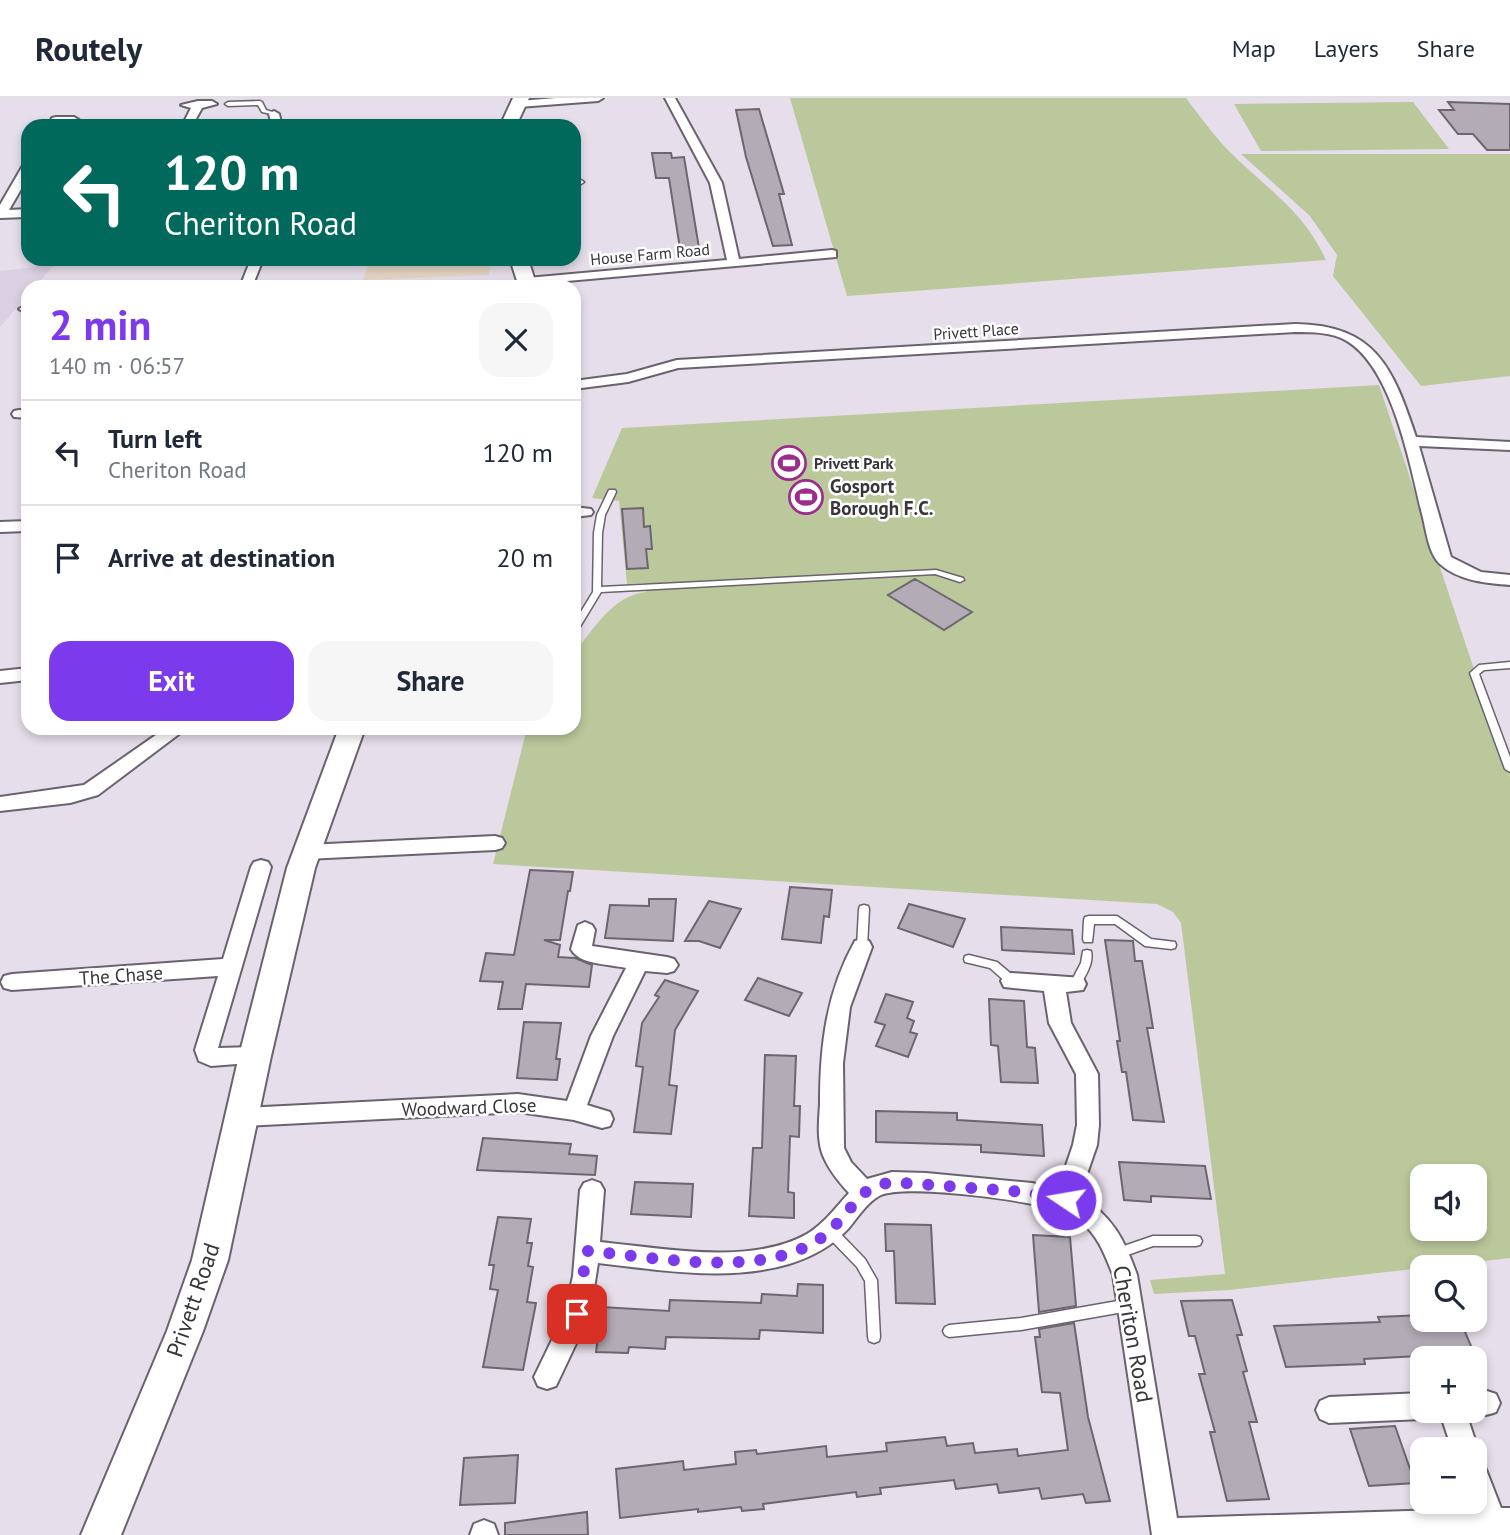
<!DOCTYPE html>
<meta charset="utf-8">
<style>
body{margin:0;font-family:"PT Sans",sans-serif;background:#f6f6f7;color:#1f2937;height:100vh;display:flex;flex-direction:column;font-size:26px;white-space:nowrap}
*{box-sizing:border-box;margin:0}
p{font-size:23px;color:#747a83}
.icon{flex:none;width:38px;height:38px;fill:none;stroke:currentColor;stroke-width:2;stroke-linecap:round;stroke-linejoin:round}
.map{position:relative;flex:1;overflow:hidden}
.panel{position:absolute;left:21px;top:182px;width:560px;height:455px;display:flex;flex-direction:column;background:#fff;border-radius:21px;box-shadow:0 4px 10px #0003}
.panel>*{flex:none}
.guide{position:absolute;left:21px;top:21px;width:560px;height:147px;border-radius:21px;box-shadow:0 4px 10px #0003;background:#00695c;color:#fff;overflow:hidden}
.fabs{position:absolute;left:1410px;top:1066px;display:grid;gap:14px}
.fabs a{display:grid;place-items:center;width:77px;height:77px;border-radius:14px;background:#fff;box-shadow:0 4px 10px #0003;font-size:35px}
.pin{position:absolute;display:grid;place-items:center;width:60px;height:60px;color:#fff;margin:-30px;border-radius:14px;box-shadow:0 4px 10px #0006}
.me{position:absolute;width:77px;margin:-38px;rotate:282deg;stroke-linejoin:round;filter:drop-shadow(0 0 5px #0008)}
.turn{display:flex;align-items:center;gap:24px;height:147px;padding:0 28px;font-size:32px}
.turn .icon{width:91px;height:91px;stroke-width:2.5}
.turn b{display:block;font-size:49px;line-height:60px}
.round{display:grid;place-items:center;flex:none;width:74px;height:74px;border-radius:21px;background:#f6f6f7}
.headline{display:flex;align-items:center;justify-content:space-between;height:119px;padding:0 28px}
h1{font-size:42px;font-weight:600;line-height:52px;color:#7c3aed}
.cta{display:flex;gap:14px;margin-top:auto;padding:14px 28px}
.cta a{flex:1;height:80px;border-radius:21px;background:#7c3aed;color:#fff;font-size:28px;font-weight:600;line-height:80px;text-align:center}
.cta a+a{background:#f6f6f7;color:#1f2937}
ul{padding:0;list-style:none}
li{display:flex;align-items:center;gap:21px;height:105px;padding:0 28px;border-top:2px solid #e0e1e3}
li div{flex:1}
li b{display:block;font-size:26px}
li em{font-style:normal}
header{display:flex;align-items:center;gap:42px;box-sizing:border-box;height:98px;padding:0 35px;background:#fff;border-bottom:2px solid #e0e1e3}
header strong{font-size:33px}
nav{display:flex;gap:38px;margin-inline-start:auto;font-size:24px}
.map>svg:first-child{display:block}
</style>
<header>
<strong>Routely</strong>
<nav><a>Map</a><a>Layers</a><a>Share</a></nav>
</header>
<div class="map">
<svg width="1510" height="1437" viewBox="0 0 1510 1437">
<rect width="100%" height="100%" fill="#e6deea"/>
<path fill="#e5d5c3" d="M370 161H490L489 177 363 182Z"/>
<path fill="#dbd0e1" d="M54 167 35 189H28V197L0 229V173Z"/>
<path fill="#bbc89b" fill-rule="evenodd" d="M790 0H1186C1199 17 1212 35 1226 50 1264 89 1303 111 1326 162L847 198Z
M1413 4 1449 51 1261 53 1234 6Z
M1241 56H1510V278L1421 288 1333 178 1337 157 1310 118Z
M1379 287 1510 679V1160L1229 1192 1154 1196 1150 1182 1225 1176 1181 825 1173 814 1157 806 493 766 527 630H574V555C594 531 612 498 646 494L645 485 627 486 619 403 592 400 622 330ZM1423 1078H1475V1130H1423Z"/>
<path fill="#b3acb7" stroke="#6d6670" stroke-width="2" d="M1448 4 1510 6V52H1487L1473 36H1458L1439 12H1454Z
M759 11 784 96H779L792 147 773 148 746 59 736 12Z
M652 55H671L672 60 684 59 700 156 681 157 669 80H656Z
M643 410 644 429 650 428 652 451H646L648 470 627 471 622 411Z
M915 481 972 514 944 532 888 497Z
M530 772 573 774 570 793H568L560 842H544L560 847 558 859 575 860 592 867 589 889 526 886 522 911H498L503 884 480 883 486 855 514 857Z
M790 789 832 792 829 819 824 818 821 845 782 841Z
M649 801H676L673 843 605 840 610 807 649 808Z
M709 803 741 811 720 850 699 843H685Z
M909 806 965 821 953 849 898 830Z
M1001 829 1072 832 1074 856 1002 852Z
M1105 842 1133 843 1135 863H1142L1153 930H1147L1164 1024 1133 1022 1126 974H1122L1117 943H1120Z
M758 880 802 895 789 918 745 902Z
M665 882 698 893 675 932 669 987 677 988 671 1036 634 1034 643 969 636 968 642 925 659 899 655 897Z
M886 896 913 904 907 920 914 923 910 934 917 936 908 959 876 948 885 927 875 924Z
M989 901 1024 903 1027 949 1035 950 1038 985 1001 984 998 948 991 947Z
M524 924 561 925 556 961H560L557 982 517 980Z
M765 957 796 958 794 1008H800L799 1039 790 1038 788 1094 794 1095V1120L749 1118 753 1050H762Z
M876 1013 957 1015V1022L1042 1027 1044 1058 981 1054V1047L876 1044Z
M483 1040 571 1046 569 1056 597 1058 595 1077 477 1072Z
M1119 1064 1205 1068 1211 1101 1151 1098V1104L1124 1102Z
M635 1084 693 1086 691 1119 631 1116Z
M498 1119 531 1121 527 1145H532L528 1168 533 1169 527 1204 536 1205 523 1272 483 1269 498 1192 490 1191 494 1167H489Z
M885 1126 931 1127 935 1206 896 1205 894 1153H886Z
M1033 1137 1070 1139 1076 1208 1039 1214Z
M798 1186 823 1187V1235L760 1232 759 1241 666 1239 665 1251 629 1249 628 1255 596 1254 602 1209 669 1213 670 1202 761 1205 762 1196 797 1198Z
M1232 1202 1242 1237H1237L1247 1273 1243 1274 1257 1324H1249L1269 1401 1227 1403 1210 1334H1215L1199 1276H1205L1195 1238H1189L1181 1203Z
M1423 1217V1222H1460L1474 1255 1364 1261 1365 1266 1286 1269 1274 1228 1380 1224 1378 1219Z
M1074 1225 1088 1319 1110 1403 1086 1405 1083 1396 1042 1401 1039 1390 999 1395 997 1386 956 1391 954 1382 880 1390 881 1396 857 1399 856 1394 763 1406 764 1411 742 1413 741 1409 698 1414V1411L620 1420 616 1371 683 1363 684 1372 736 1366 735 1354 756 1352 757 1356 826 1348 827 1359 887 1353 886 1345 945 1339 947 1348 973 1345 975 1355 1017 1351 1018 1358 1068 1352 1060 1295 1042 1294 1035 1239H1040L1039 1231Z
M1395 1328 1415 1385 1369 1388 1350 1331Z
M518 1357 515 1405 460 1407 464 1360Z
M587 1414 588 1437H505V1425Z"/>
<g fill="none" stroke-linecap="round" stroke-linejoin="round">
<g stroke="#6a636e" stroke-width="3">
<path id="service" d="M260 3 262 4 266 12 276 15V17L262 14 258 7 228 8 225 6 228 4Z
M574 82H581L584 84 581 86H574Z
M609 392H615L616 394 605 417 602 435 601 489 936 472 963 480 964 482 960 484 935 476 601 494 578 532 574 535V525L593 494 594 435 597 417Z
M1510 564V570L1484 572 1479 576 1510 659V674L1505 671 1470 575 1479 567Z
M864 807 868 808 869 811 867 849 866 852H858L857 849 859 811 860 808Z
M1089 818H1117L1151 841 1175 844 1176 847 1175 850 1171 851 1145 848 1115 826H1094L1092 844H1084L1083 841 1084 822 1085 819Z
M1087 852 1091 853C1094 866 1085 878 1079 889H1071L1070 886 1081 865 1083 853Z
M969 857 997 864 1016 880 1017 883 1016 886H1008L990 870 965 864 964 861 965 858Z
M830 1128 834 1129 865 1161 877 1182 880 1239 879 1243 874 1245 869 1243 868 1239 865 1183 857 1169 826 1137 824 1133 826 1129Z
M1153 1138H1196L1200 1139 1202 1143 1200 1147 1196 1148H1153L1119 1160 1115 1159 1113 1155 1115 1151Z
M1129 1201 1133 1203 1135 1207 1133 1211 1129 1213 1021 1232 949 1239 945 1237 943 1233 945 1229 949 1227 1021 1220Z"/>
</g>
<g stroke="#6a636e" stroke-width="4">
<path id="minor" d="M556 0H603L598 3 519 9 514 6 519 3Z
M665 0H675L722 85 739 161 832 152 836 153V159L522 187V181L527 180 727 162 710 85Z
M198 3H212L217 6 202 10 192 28H182L191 10 181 7Z
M274 13 279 16 282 28H272L269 16Z
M56 19H74L79 22 74 25 48 28 52 20Z
M28 66V79L9 112 28 111V119L0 120V107L22 69Z
M251 161H263L252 189H240Z
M26 207 28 208V216L19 211Z
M1295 226C1376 227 1393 270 1416 339L1510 344V352L1419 348 1451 459 1481 474 1510 477V487C1486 485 1459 483 1440 466 1428 455 1426 430 1422 416 1410 367 1393 271 1347 243 1332 234 1312 234 1295 234L678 270 628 284 574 291V283L627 276 677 262Z
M19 312H28V320L14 319 12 316 14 313Z
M574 409 591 411 593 414 591 417 574 419Z
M28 423V433L0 434V424Z
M28 570V582L0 585V573Z
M166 630H187L98 697 70 705 0 713V699L84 687Z
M495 738 502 740 505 745 502 750 495 752 306 761 299 759 296 754 299 749 306 747Z
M261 762 268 764 271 769 218 950 255 949 263 952 266 958 263 964 211 968 199 963 195 952 218 878 12 892 4 890 1 884 4 878 12 876 223 861 251 769 254 764Z
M585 824 592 827 595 832 592 848 667 859 674 861 678 867 674 873 667 875 645 873 613 938 587 1007 610 1014 613 1021 610 1028 602 1030 574 1022 518 1014 243 1028 235 1026 232 1019 235 1012 243 1010 518 996 567 1003 591 938 626 870C609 866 579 867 571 851L578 827Z
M862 841 869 843 872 849 850 909 843 965 844 1050 851 1064 867 1081 892 1074 926 1075 1032 1085 1058 1091 1073 1047 1077 1027 1076 976 1049 925 1044 893 1004 889 1001 883 1004 877 1012 875 1083 880 1086 886 1083 892 1066 894 1071 925 1098 976 1099 1027 1097 1047 1079 1099C1112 1116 1125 1143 1137 1177L1177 1420 1473 1411 1471 1404H1475V1365L1485 1369 1501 1410H1510V1437H1152L1113 1177C1105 1157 1098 1137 1080 1123 1071 1117 1061 1112 1051 1110 1020 1102 908 1086 881 1097 868 1103 857 1120 848 1131 832 1148 812 1159 789 1166 727 1184 661 1172 598 1165L590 1216 556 1288 547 1291 538 1288 534 1279 565 1215 573 1178 580 1092 584 1085 592 1082 600 1085 604 1092 600 1144C662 1150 750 1168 807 1136 824 1126 836 1109 849 1095 838 1083 828 1071 822 1055 817 1039 819 1022 820 1006 820 948 826 895 855 843Z
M1475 1293H1487L1496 1296 1500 1305 1496 1314C1485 1318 1477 1319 1466 1315L1478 1351 1475 1358V1351H1452L1439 1312H1475Z
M1423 1295V1312H1434L1432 1317 1423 1321 1329 1325 1320 1321 1316 1312 1320 1303 1329 1299Z
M484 1422 494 1426 498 1437H470L474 1426Z"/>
</g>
<g stroke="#6a636e" stroke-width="4">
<path id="secondary" d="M513 0H529L516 28H500Z
M510 161H528L537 189H519Z
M339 630H365L315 770 271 958 228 1162 203 1233 121 1437H81L167 1233 192 1162 239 958 287 770Z"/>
</g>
<use href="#service" fill="#fff" fill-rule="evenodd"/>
<use href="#minor" fill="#fff" fill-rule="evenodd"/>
<use href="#secondary" fill="#fff" fill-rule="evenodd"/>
</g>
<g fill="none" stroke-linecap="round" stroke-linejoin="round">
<path stroke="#7c3aed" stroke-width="12" stroke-dasharray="0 21.6" d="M577 1216 587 1153C655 1159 754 1180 815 1144 835 1132 848 1111 864 1095L873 1089 891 1084 1026 1094 1066 1102"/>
</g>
<defs>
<g id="stadium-ring" transform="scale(1.75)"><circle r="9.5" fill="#fff" stroke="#9b2c8b" stroke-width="1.5"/><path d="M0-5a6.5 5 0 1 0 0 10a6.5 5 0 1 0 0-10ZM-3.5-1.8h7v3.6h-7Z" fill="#9b2c8b"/></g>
</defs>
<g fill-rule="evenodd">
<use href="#stadium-ring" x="789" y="365"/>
<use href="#stadium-ring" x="806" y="399"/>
</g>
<g text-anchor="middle" stroke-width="5" stroke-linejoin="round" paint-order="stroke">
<g font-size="16" fill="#39353a" stroke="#fff">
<text transform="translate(650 156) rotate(-5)" y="6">House Farm Road</text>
<text transform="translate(976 233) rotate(-4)" y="6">Privett Place</text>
</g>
<g font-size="16" font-weight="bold" fill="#39353a" stroke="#fff" text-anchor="start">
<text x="814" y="371">Privett Park</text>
</g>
<g font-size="19" font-weight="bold" fill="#39353a" stroke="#fff" text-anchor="start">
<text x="830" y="395">Gosport<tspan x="830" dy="22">Borough F.C.</tspan></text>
</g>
<g font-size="19" fill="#39353a" stroke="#fff">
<text transform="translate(121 877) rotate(-4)" y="7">The Chase</text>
<text transform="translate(469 1009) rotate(-2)" y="7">Woodward Close</text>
</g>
<g font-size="23" fill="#39353a" stroke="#fff">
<text transform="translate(193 1202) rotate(-71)" y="8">Privett Road</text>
<text transform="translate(1133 1236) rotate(80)" y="8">Cheriton Road</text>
</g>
</g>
</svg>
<div class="fabs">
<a><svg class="icon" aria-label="sound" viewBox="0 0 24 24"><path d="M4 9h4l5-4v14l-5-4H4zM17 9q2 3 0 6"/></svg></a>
<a><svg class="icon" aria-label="search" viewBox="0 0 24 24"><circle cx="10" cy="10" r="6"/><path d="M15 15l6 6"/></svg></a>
<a>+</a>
<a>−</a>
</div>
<div class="pin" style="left:577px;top:1216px;background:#d93025"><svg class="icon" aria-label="arrive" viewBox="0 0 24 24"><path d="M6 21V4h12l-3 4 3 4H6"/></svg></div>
<svg class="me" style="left:1066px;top:1102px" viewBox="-20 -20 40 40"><circle r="17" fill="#7c3aed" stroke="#fff" stroke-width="3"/><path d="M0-11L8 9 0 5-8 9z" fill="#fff"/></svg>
<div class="guide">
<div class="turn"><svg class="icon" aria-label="left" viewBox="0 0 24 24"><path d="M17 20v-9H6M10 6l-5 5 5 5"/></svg><div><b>120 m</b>Cheriton Road</div></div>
</div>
<section class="panel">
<div class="headline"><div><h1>2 min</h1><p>140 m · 06:57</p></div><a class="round"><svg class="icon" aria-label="close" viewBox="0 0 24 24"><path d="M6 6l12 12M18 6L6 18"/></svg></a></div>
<ul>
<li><svg class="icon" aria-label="left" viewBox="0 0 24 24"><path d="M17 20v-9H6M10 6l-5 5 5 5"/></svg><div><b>Turn left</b><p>Cheriton Road</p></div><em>120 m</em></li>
<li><svg class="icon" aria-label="arrive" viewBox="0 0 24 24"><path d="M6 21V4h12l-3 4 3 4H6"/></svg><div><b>Arrive at destination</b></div><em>20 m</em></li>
</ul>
<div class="cta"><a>Exit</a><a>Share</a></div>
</section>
</div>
